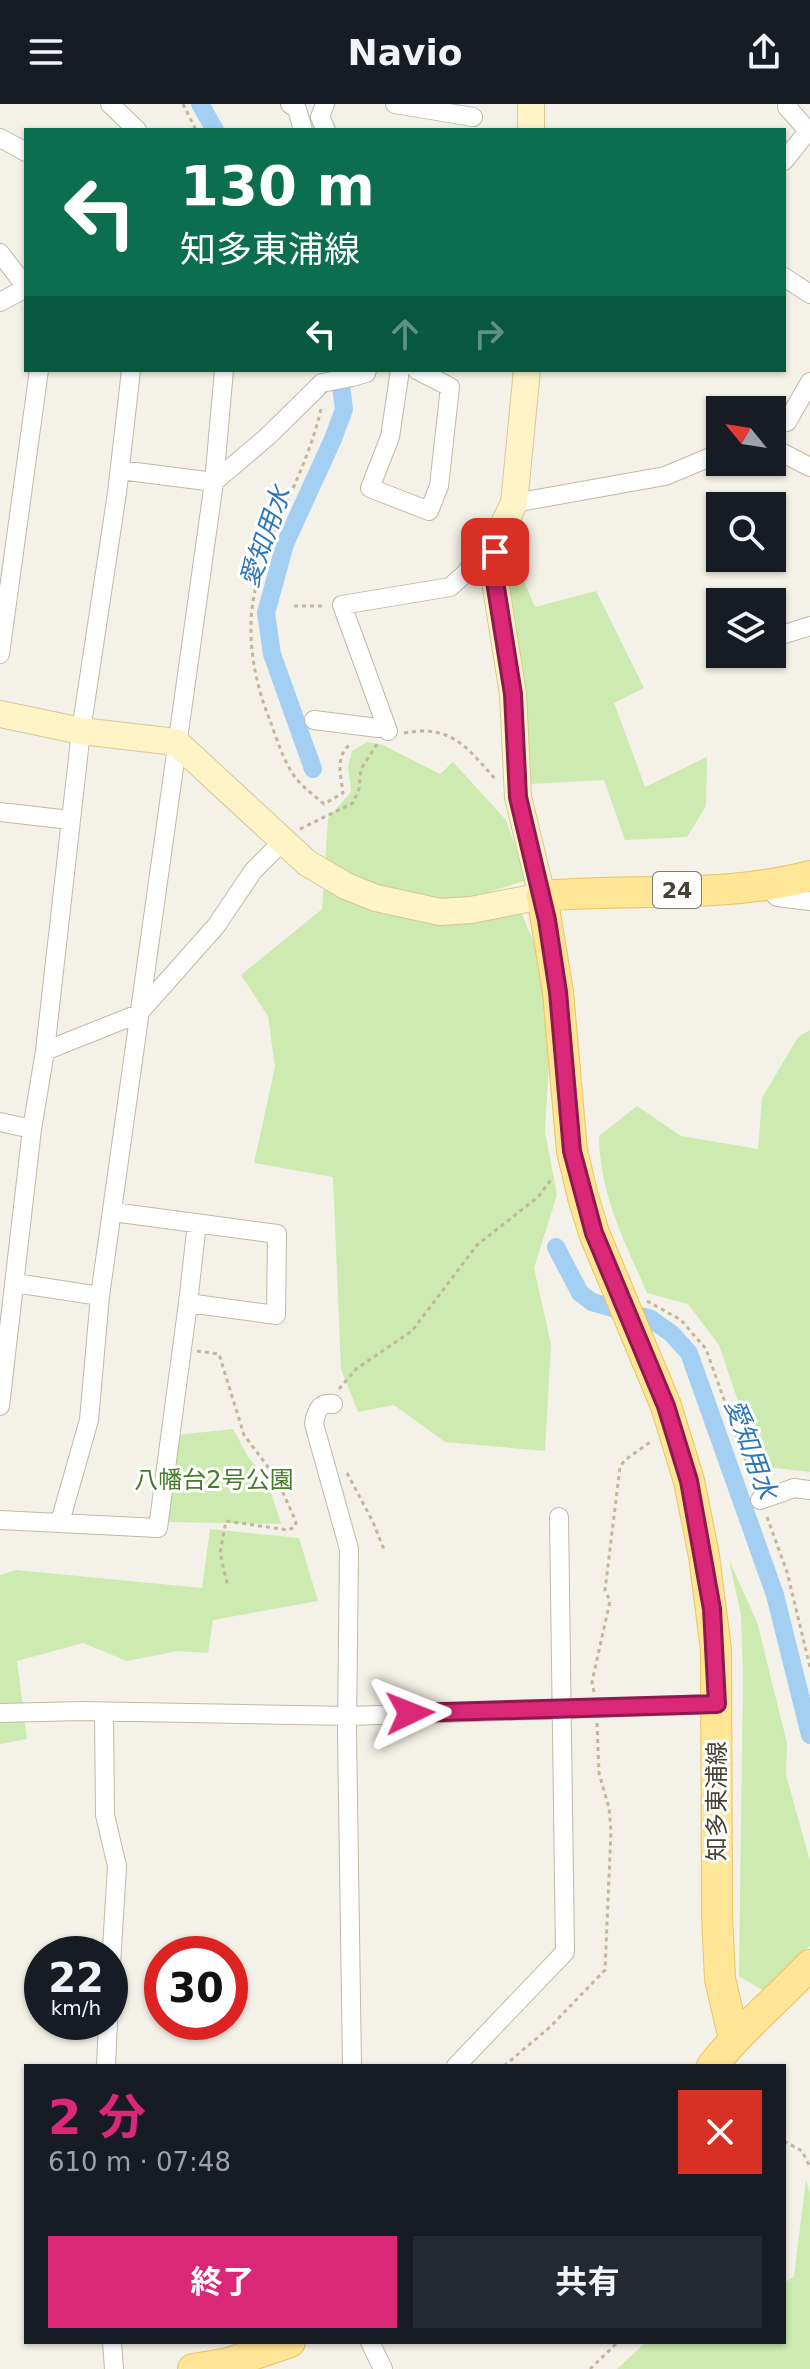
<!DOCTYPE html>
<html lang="ja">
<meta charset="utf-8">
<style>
body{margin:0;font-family:"DejaVu Sans","Noto Sans JP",sans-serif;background:#242831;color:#f1f3f6;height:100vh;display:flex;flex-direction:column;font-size:30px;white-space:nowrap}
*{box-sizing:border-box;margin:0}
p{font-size:26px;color:#9ea1a6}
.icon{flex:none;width:44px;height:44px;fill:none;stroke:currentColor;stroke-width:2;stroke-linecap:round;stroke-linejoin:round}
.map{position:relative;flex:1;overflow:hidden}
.sheet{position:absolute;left:24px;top:1960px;width:762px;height:280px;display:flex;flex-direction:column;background:#171b24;border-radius:0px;box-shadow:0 2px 6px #0004}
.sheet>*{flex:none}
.guide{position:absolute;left:24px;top:24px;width:762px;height:244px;border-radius:0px;box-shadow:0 2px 6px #0004;background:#0b6e4f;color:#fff;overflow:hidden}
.needle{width:52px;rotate:300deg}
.buttons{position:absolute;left:706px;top:292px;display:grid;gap:16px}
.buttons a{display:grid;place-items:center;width:80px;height:80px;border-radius:0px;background:#171b24;box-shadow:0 2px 6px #0004;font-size:40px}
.speed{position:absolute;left:24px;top:1832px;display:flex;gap:16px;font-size:40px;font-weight:700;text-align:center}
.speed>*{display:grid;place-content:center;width:104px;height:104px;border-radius:50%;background:#171b24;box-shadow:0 2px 6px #0004;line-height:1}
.speed small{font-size:20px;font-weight:400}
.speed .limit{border:12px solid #d22;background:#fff;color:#111}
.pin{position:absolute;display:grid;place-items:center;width:68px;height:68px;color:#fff;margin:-34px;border-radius:16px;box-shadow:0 4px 12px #0006}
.me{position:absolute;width:88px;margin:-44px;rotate:88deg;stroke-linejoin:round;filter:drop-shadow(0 0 6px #0008)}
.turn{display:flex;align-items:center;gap:28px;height:168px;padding:0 24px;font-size:36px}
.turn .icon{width:104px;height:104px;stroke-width:2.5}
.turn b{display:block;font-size:56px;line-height:68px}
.lanes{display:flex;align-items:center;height:76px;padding:0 24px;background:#0003;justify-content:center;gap:40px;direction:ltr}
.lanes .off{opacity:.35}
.round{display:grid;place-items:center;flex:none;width:84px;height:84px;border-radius:0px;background:#242831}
.overview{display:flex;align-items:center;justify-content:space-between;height:136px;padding:0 24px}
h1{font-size:48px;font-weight:700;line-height:60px;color:#db2777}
.action{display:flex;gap:16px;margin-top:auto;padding:16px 24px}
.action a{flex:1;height:92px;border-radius:0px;background:#db2777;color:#fff;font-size:32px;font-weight:700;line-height:92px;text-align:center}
.action a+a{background:#242831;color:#f1f3f6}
header{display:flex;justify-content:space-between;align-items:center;height:104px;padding:0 24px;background:#171b24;font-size:36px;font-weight:700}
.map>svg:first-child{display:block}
</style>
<header><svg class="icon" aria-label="menu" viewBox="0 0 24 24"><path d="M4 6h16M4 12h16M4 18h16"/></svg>Navio<svg class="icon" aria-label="share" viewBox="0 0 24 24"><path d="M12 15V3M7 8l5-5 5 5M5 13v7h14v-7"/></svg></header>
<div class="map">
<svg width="810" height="2265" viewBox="0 0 810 2265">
<rect width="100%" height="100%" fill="#f4f1e8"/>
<path fill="#cdeab0" d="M518 407 523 412 517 460 535 503 596 487 644 584 614 599 645 683 707 653 706 702 687 733 625 736 604 676 531 680 521 589 498 464Z
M367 638 383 641 440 670 453 658 506 716 527 776 476 792 521 808 534 839 551 921 545 1028 557 1091 534 1164 551 1240 545 1347 445 1338 394 1301 358 1308 341 1265 333 1073 254 1059 275 963 268 912 241 871 322 805 328 714 351 688 348 662 352 647Z
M810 926V1368L760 1362 719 1241 688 1200 647 1189C624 1135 600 1092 599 1032L637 1002 681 1032 758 1045 762 994 798 933Z
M233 1325 248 1353 266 1373 281 1420 168 1418 177 1331Z
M210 1425 299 1434 318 1497 213 1516 208 1549 178 1547 127 1557 83 1539 17 1557 27 1635 0 1640V1471L16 1466 202 1484Z
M729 1456 757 1518 787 1639 786 1671 810 1757V1842L764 1887 739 1872 743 1573 741 1511Z
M806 2076 810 2088V2265H617L646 2238H784V2179L794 2172Z"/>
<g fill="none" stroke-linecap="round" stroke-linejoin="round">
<path stroke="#a3cff2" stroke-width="18" d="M200 0 215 26
M313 665 272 550 266 509 285 440 333 335 344 305 339 266
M556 1143 580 1189 592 1198 651 1215 672 1230 689 1249 775 1491 810 1631"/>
<g stroke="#c0b9aa" stroke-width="20">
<path id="street" d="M110 0 137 26
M290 0 297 5 303 26
M325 0 320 13 326 26
M395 0 473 13
M789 0 787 3 810 29
M0 34 26 48
M784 57 808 27
M0 149 26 183
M784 173 810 190
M0 198 26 184
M400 266 390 333 370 384 429 407 439 382 450 283 417 266
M352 273 366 269 367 266
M772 321 787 318 810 278
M772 323 777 346 810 363
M120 366 214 378 267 333 322 279
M514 399 665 372 720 349
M772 534 810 522
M0 550 39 266
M314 616 378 624 386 622
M388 627 342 501 450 483 467 468 485 433 498 432
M0 708 70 716
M767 783 777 793 810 797
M45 947 138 910 216 822 253 767 283 737
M0 1018 32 1025
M15 1179 100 1192
M188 1199 197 1119
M333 1300C319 1298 316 1308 314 1320L349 1445 347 1628 352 1962
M0 1302 32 1025 45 947 81 627 117 389 131 266
M760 1396 794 1384 810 1386
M0 1416 158 1424 188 1199 276 1211 277 1130 113 1108
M60 1418 89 1316 100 1192 214 378 224 266
M0 1609 82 1607 349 1612 717 1600
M104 1609 105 1711 117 1762 110 1878
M106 1962 108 1918
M456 1962 565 1848 559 1413
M112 2238 114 2265
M370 2238 383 2265"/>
</g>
<g stroke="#d6c797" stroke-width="28">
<path id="secondary" d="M531 26V0
M0 610 81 627 176 638 307 759 346 782 376 794 440 808 471 806 542 792 518 693 513 590 493 465 498 432 514 399 527 266"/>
</g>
<g stroke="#e7c563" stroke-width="32">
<path id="primary" d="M734 1935 720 1875 717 1811 716 1546 704 1452 689 1377 666 1302 594 1129 583 1093 572 1047 558 888 542 792C631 784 723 795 810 772
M712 1962C741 1925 778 1895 810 1861
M193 2265 229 2259 290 2238"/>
</g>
<path stroke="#c2b69b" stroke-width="3" stroke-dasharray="4 4" stroke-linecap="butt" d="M183 0 196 26
M321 305C307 367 271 421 256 483 245 525 253 574 269 614 277 635 285 664 301 680 308 687 316 693 324 700L343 689C341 672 334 651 352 639
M294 502H326
M404 629C453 620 467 644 497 677
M300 725 353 699 359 685 361 665 377 640
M647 1197 681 1216 706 1245 754 1380
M197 1247 219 1250 244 1331 277 1375 296 1418 295 1423 288 1426 226 1417 220 1449 228 1483
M339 1285 356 1265 412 1227 477 1141 538 1093 553 1073
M347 1369 373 1418 385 1448
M767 1413 787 1468 810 1563
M594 1588 592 1578 610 1497 605 1486 620 1363 625 1356 653 1336
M504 1962 550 1923 605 1866 611 1727 609 1704 599 1669 597 1619
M784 2037 802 2047 810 2063
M590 2265 618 2238"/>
<use href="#street" stroke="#fff" stroke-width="18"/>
<use href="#secondary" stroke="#fff4c7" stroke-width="26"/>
<use href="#primary" stroke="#ffe596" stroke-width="30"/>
<g stroke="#c0b9aa" stroke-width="20" stroke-linecap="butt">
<path id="street-bridge" d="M322 279 352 273"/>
</g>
<use href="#street-bridge" stroke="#fff" stroke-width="18"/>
</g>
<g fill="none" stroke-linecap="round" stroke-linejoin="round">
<g stroke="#8e194d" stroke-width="20">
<path id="route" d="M410 1609 717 1600 712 1505 689 1377 666 1302 594 1129 572 1047 558 888 547 816 518 693 513 590 493 465 495 448"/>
</g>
<use href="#route" stroke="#db2777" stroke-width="14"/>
</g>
<g text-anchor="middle" stroke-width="6" stroke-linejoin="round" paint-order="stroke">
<rect fill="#fff" stroke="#7f7b72" stroke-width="2" x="653" y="768" width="48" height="36" rx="6"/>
<g font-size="22" font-weight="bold" fill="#484236">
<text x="677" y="794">24</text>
</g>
<g font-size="24" fill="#447c27" stroke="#fff">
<text x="214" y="1384">八幡台2号公園</text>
</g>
<g font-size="24" fill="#484236" stroke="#fff">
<text transform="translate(717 1697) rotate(-90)" y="8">知多東浦線</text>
</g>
<g font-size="26" font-style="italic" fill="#2c77b7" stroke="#fff">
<text transform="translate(265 433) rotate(-71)" y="9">愛知用水</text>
<text transform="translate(751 1345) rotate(70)" y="9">愛知用水</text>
</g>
</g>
</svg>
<div class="buttons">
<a><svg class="needle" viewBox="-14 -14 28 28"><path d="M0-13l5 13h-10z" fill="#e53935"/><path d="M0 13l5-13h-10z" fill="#9ea1a6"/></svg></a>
<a><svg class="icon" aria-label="search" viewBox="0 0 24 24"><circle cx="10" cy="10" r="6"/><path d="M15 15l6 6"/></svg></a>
<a><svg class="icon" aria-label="layers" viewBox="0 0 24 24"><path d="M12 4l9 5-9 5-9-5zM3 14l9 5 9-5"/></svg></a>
</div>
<div class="speed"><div>22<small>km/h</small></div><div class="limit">30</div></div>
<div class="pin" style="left:495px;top:448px;background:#d93025"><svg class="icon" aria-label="arrive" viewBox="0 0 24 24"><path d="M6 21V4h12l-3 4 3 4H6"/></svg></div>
<svg class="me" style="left:410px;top:1609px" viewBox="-20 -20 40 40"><path d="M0-17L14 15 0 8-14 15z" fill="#db2777" stroke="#fff" stroke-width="4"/></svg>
<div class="guide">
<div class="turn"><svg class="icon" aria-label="left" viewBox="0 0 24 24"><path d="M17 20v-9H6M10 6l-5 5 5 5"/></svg><div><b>130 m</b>知多東浦線</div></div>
<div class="lanes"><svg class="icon" aria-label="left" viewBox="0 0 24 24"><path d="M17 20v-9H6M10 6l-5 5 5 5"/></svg><svg class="icon off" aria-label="ahead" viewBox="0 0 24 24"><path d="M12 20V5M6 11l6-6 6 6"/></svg><svg class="icon off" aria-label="right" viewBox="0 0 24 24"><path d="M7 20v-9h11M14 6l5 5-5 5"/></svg></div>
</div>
<section class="sheet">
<div class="overview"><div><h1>2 分</h1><p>610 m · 07:48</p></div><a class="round" style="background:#d93025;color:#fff"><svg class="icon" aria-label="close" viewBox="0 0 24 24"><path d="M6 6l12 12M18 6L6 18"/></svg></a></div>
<div class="action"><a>終了</a><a>共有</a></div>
</section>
</div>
